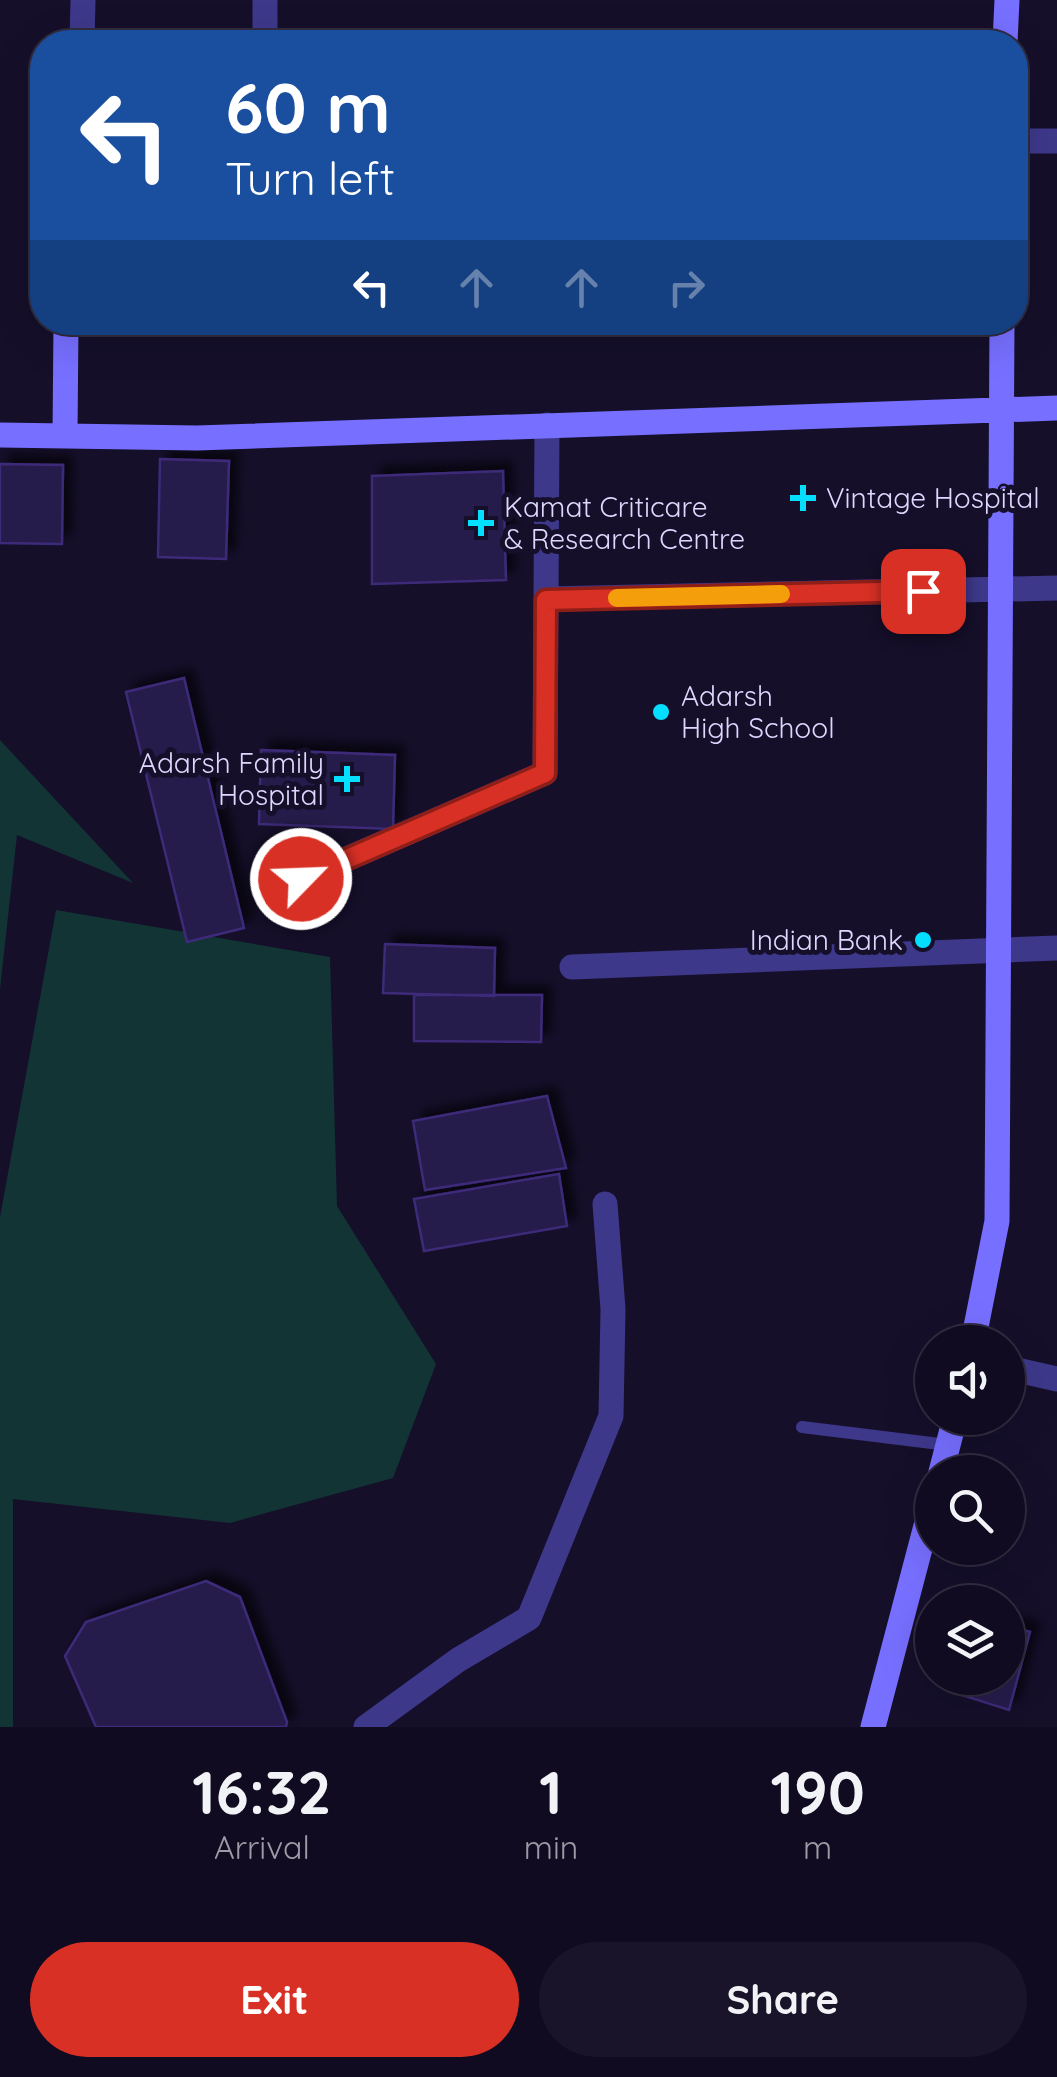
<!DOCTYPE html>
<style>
body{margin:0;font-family:Quicksand,sans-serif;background:#191429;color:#f1f3f6;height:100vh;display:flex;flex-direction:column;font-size:38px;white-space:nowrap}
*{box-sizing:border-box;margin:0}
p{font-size:32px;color:#9c9ba5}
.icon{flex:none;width:55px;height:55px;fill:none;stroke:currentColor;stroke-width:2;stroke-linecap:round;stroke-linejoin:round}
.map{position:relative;height:1727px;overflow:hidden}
.details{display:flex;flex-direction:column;background:#100b20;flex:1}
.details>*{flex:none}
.top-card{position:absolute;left:30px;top:30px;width:998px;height:305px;border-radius:40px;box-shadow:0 10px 40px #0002,0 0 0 2px #302b3e;background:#1a4fa0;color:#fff;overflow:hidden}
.tools{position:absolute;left:915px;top:1325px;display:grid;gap:20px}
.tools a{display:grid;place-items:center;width:110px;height:110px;border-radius:50%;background:#100b20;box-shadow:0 10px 40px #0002,0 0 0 2px #302b3e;font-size:50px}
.pin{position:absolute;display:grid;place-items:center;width:85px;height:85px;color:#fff;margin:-42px;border-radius:20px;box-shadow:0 5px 15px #0006}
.me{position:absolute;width:110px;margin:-55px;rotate:66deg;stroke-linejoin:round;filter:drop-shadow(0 0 8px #0008)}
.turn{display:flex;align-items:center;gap:35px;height:210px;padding:0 30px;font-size:45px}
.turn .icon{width:130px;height:130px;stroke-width:2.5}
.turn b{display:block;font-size:70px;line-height:85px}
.lanes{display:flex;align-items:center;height:95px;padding:0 30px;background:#0003;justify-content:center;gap:50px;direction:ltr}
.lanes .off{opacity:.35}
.eta{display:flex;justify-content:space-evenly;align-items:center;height:170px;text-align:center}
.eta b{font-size:60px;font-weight:800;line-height:70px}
.action{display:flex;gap:20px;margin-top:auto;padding:20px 30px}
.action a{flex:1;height:115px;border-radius:60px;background:#d93025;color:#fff;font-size:40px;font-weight:800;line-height:115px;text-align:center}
.action a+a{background:#191429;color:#f1f3f6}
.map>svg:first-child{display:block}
</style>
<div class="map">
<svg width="1057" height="1727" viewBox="0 0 1057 1727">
<defs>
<filter id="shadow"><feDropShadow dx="9" dy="-9" stdDeviation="5" flood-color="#0009"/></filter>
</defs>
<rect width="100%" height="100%" fill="#150f2a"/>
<path fill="#123434" d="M0 740 133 883 17 835 0 989Z
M56 910 330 957 337 1206 436 1364 393 1478 230 1523 13 1499V1727H0V1217Z"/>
<path fill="#261a4c" stroke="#3d2b79" stroke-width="2.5" filter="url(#shadow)" d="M160 459 229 461 226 559 158 557Z
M0 464 63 465 62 544 0 543Z
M503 471 506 580 372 584V476Z
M184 678 244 928 187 942 126 692Z
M261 750 395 755 393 829 259 824Z
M385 944 495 948 494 996 383 993Z
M414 995H542L541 1042 414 1041Z
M547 1096 566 1168 425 1190 413 1121Z
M559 1174 567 1226 424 1251 414 1199Z
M206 1581 240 1597 287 1722 286 1727H96L65 1656 86 1622Z
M1008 1626 1030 1632 1009 1710 946 1690 950 1678H1008Z"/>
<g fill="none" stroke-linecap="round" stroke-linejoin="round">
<path stroke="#3e388b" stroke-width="12" d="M802 1427 948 1445"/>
<path stroke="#3e388b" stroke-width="25" d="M82 42 83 0
M265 42V0
M1015 141H1057
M546 599 1057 588
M266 894 545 773 547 425
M572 967 1057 948
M1008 1368 1057 1379
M366 1727 458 1660 529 1618 611 1416 613 1309 605 1204"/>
<path stroke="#776fff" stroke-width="25" d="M1005 42 1007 0
M0 435 197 438 1057 408
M65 436 66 322
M973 1342 997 1221 1002 322
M941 1472 955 1418
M873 1727 932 1503"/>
</g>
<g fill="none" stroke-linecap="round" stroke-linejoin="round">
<g stroke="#8d1f18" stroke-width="25">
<path id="route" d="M301 879 545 773 546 600 923 591"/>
</g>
<use href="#route" stroke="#d93025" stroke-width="18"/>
<path stroke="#f59e0b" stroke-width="18" d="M617 598 781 594"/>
</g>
<g fill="#04deff" stroke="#150f2a" stroke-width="4">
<path d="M798 483h10v10h10v10h-10v10h-10v-10h-10v-10h10z"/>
<path d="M476 508h10v10h10v10h-10v10h-10v-10h-10v-10h10z"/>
<circle cx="661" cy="712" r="10"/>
<path d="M342 764h10v10h10v10h-10v10h-10v-10h-10v-10h10z"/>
<circle cx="923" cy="940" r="10"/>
</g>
<g text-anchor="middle" stroke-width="10" stroke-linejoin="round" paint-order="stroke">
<g font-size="28" fill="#ded8ff" stroke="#150f2a" text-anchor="start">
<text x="826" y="508">Vintage Hospital</text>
<text x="504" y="517">Kamat Criticare<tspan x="504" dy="32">&amp; Research Centre</tspan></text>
<text x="681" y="706">Adarsh<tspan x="681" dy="32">High School</tspan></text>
<text x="324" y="773" text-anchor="end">Adarsh Family<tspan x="324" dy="32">Hospital</tspan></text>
<text x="903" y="950" text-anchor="end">Indian Bank</text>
</g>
</g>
</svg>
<div class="tools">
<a><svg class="icon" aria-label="sound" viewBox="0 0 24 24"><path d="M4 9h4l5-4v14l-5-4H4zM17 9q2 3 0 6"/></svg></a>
<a><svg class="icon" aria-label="search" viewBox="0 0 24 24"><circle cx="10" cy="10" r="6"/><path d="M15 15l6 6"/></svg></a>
<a><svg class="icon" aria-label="layers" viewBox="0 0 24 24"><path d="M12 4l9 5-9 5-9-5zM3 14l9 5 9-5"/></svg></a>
</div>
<div class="pin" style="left:923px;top:591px;background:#d93025"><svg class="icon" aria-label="arrive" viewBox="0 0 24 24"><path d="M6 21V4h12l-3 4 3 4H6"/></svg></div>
<svg class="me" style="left:301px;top:879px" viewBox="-20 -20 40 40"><circle r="17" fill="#d93025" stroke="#fff" stroke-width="3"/><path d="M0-11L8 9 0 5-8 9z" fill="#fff"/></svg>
<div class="top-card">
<div class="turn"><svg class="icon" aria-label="left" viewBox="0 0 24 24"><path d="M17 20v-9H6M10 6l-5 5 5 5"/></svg><div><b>60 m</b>Turn left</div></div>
<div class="lanes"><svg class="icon" aria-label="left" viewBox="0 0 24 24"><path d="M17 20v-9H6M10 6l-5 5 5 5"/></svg><svg class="icon off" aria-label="ahead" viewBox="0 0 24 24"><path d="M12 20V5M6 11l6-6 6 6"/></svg><svg class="icon off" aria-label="ahead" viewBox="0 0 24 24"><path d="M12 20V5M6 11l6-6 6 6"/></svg><svg class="icon off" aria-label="right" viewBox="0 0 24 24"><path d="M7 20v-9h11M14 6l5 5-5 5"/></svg></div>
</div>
</div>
<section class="details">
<div class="eta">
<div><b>16:32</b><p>Arrival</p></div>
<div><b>1</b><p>min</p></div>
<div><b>190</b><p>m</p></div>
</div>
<div class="action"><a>Exit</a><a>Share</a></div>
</section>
